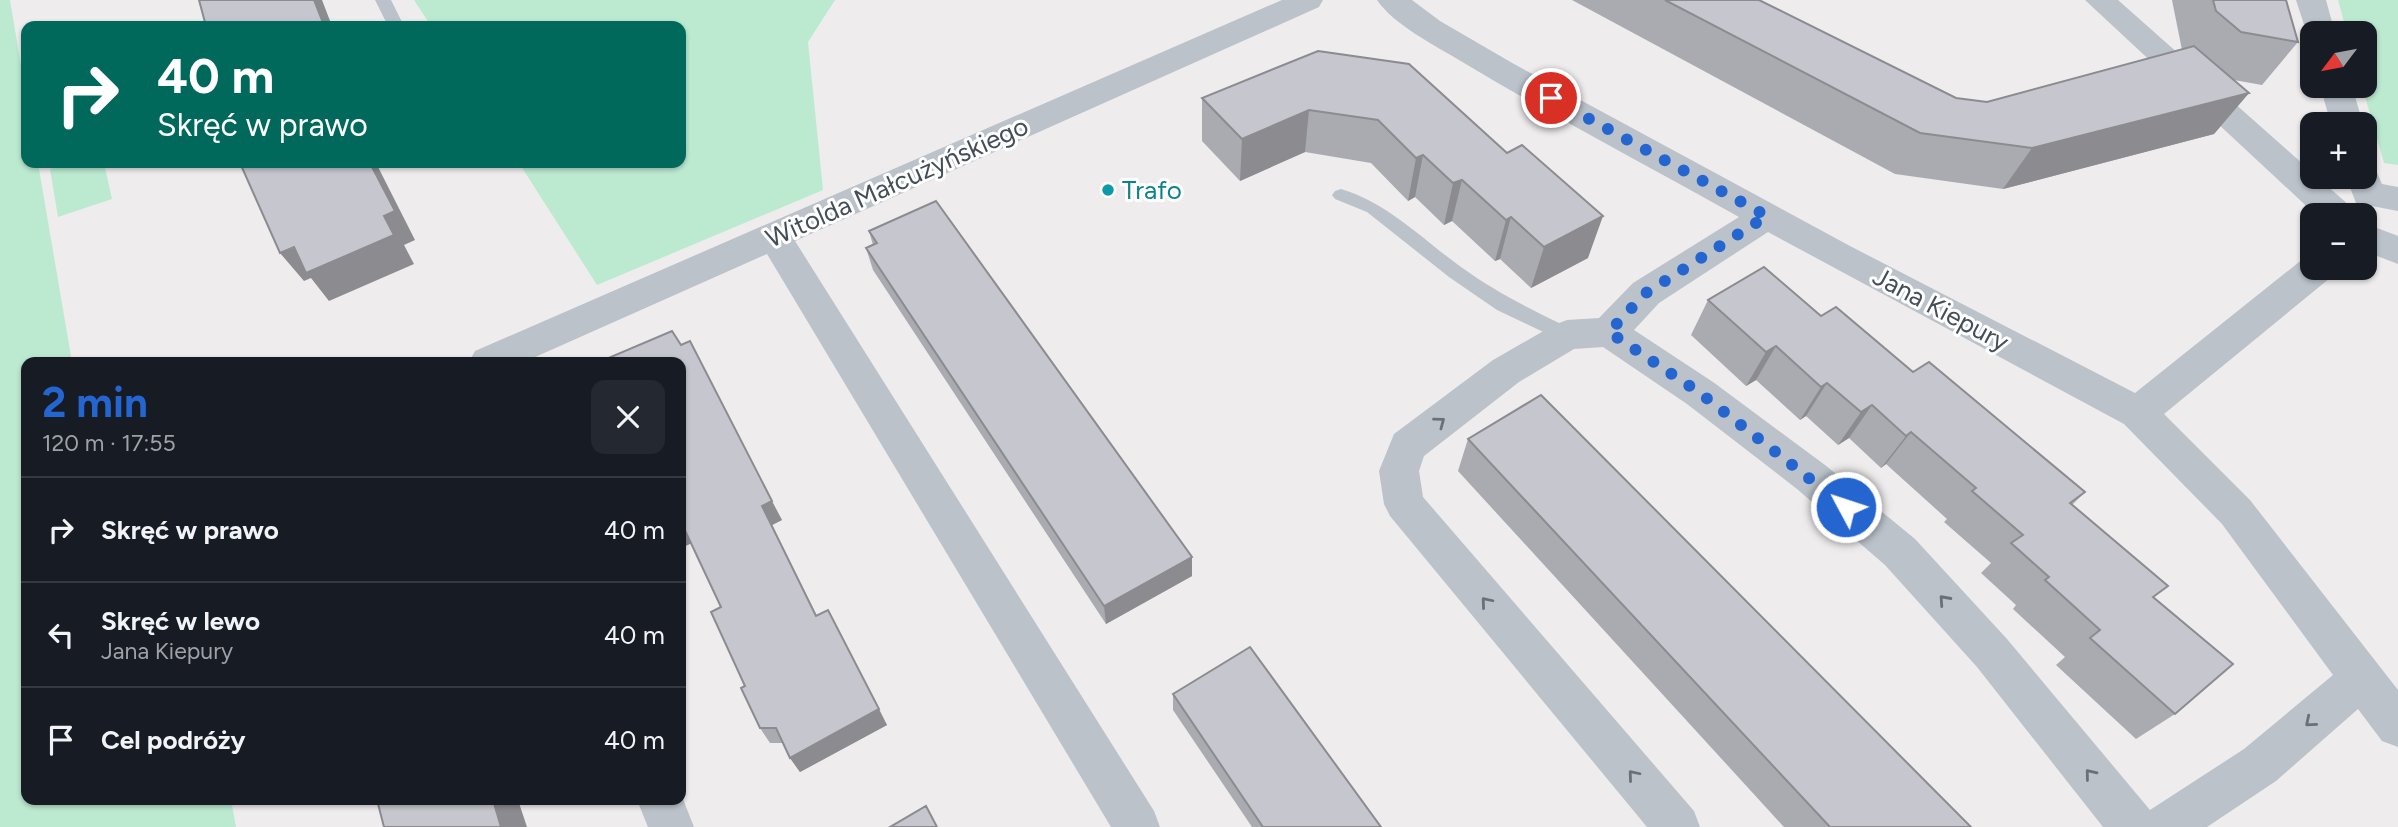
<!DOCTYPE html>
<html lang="pl">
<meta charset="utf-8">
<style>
body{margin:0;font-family:Figtree,sans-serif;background:#242831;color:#f1f3f6;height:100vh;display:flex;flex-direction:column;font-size:26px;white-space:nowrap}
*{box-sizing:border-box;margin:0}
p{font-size:23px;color:#9ea1a6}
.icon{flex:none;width:38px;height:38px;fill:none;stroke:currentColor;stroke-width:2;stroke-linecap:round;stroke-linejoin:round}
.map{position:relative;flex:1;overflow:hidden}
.panel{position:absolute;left:21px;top:357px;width:665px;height:448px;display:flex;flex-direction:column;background:#171b24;border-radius:14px;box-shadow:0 2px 5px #0004}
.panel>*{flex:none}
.banner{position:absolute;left:21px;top:21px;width:665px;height:147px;border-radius:14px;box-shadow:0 2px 5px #0004;background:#00695c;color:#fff;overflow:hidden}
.needle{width:46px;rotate:238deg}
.fabs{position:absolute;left:2300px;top:21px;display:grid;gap:14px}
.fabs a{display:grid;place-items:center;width:77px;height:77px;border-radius:14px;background:#171b24;box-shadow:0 2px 5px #0004;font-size:35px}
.pin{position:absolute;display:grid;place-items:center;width:60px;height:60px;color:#fff;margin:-30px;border:4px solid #fff;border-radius:50%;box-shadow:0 2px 7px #0007}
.me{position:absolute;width:77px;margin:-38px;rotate:310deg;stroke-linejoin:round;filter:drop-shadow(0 0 5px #0008)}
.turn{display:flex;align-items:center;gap:24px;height:147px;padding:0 21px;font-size:32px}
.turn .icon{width:91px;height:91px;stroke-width:2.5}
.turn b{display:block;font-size:49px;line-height:60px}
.round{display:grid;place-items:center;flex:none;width:74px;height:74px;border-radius:14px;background:#242831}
.headline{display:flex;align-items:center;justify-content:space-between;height:119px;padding:0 21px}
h1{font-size:42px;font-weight:700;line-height:52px;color:#2465d0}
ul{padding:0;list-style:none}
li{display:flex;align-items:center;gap:21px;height:105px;padding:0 21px;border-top:2px solid #363941}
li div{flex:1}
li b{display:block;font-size:26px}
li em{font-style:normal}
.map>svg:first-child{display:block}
</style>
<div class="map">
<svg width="2398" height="827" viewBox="0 0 2398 827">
<rect width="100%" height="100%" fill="#eeecec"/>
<path fill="#bcead1" d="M0 0H10L26 96V163H38L72 362H26V800H231L236 827H0Z
M414 0H835L808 42 823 190 597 285 519 163H681V26H431Z
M2338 0H2398V165L2384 163 2362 86H2364V33H2347Z
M68 163H104L112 199 58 217 50 169Z"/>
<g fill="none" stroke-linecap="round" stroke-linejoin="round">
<path fill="#bbc2ca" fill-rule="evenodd" d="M375 0H391L404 26H388Z
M1341 189C1388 203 1422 239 1461 267 1497 293 1534 311 1574 330L1576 335 1574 340 1567 342 1560 340 1497 310 1449 277 1367 212 1335 199 1332 195 1335 191Z"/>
<path fill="#bbc2ca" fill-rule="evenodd" d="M1282 0H1323L1319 7 795 241 1154 811 1160 827H1111L767 254 524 362H469L475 351Z
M1377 0H1412L1440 21 1514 64 1850 246 2135 393 2304 258 2312 256V268H2335L2330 278 2164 414 2250 500 2398 690V747L2382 741 2358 709 2276 781 2207 827H2103L1977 667 1885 565 1797 489 1687 404 1603 347 1574 349 1519 382 1424 456 1419 471 1423 497 1694 811 1700 827H1647L1390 516 1384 504 1379 471 1394 434 1493 360 1554 325 1567 320 1599 318 1633 283 1739 217C1646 165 1550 115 1459 60 1434 45 1393 24 1377 0ZM1768 232 2124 424 2222 524 2333 675 2244 749 2150 810 2007 639 1915 539 1825 465 1713 382 1634 330 1659 303Z
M2085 0H2118L2312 172V177H2317L2350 206 2355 215H2316Z
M2296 0H2326L2335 33H2312V41L2309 40Z
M2320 86H2352L2363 124H2331Z
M2364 165 2375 168 2382 184 2398 187V211L2356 203 2346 177H2364Z
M2364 223 2398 236V264L2364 251Z
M681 794 694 827H648L637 800H681Z"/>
</g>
<path fill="#aaabb1" d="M1572 0H1759L1956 98 1987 102 2182 50 2172 0H2286L2298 42 2262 85 2234 80 2249 93 2214 134 2003 189 1895 174Z
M1318 51 1588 258 1531 288 1500 259 1495 261 1452 221 1444 225 1415 197 1408 201 1371 163 1305 152 1240 181 1202 141V98Z
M869 231 1192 557V576L1106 624 873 270 866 248 873 245Z
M1708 300 1821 316 1913 372 2085 492 2072 505 2154 597 2175 714 2136 739 2056 665 2065 657 2013 609 2016 605 1981 573 1991 563 1944 522 1947 519 1886 464 1881 468 1849 438 1838 445 1806 416 1800 420 1756 380 1746 386 1691 335Z
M681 362 782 520 772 525 817 616 887 725 800 772 790 758 784 743H770L760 728 745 686 721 607 692 543 681 548Z
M1468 439 1971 827H1784L1458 471Z
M1173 694 1381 827H1252L1173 710Z"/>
<path fill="#8b8b90" d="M314 0H322L332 26H314Z
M2249 93 2214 134 2003 189 2032 148Z
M1309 110 1305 152 1240 181 1242 139Z
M1423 155 1415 197 1408 201 1416 158Z
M370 163H376L415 240 404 245 414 264 329 301 311 278 304 281 280 253 384 216Z
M1462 180 1452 221 1444 225 1453 183Z
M1603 216 1588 258 1531 288 1544 247Z
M1511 217 1500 259 1495 261 1506 220Z
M1776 346 1756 380 1746 386 1766 352Z
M1827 383 1806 416 1800 420 1821 387Z
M1872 405 1849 438 1838 445 1861 412Z
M1911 432 1886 464 1881 468 1906 436Z
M772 501 782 520 772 525 762 506Z
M682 524 694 542 681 548V525Z
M1192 557V576L1106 624 1104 606Z
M879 709 887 725 800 772 790 758Z
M493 800H518L527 827H501Z"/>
<path fill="#c6c7ce" stroke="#8b8b90" stroke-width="2" d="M199 0H314L323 23 314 26H206Z
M1665 0H1759L1956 98 1987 102 2194 46 2249 93 2032 148 1920 133Z
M2213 0H2286L2298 42 2241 32 2216 11Z
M1318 51 1409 64 1507 153 1522 145 1603 216 1544 247 1511 217 1506 220 1462 180 1453 183 1423 155 1416 158 1378 120 1309 110 1242 139 1202 98Z
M240 163H370L395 211 384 216 394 235 306 273 294 247 280 253Z
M936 201 1192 557 1104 606 866 248 877 243 869 231Z
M1764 267 1821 316 1836 307 1913 372 1929 362 2085 492 2070 503 2168 586 2153 597 2233 664 2175 714 2090 638 2100 630 2045 580 2049 577 2011 543 2023 535 1972 491 1976 488 1911 432 1906 436 1872 405 1861 412 1827 383 1821 387 1776 346 1766 352 1708 300Z
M672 331 681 345 690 341 772 501 762 506 816 616 828 610 879 709 790 758 776 728H760L741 688 745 686 711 612 721 607 682 524 681 525V362H607L606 359Z
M1541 395 1971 827H1830L1468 439Z
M1250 647 1381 827H1263L1173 694Z
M377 800H493L501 827H384Z
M926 806 937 827H890Z"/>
<defs><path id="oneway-chevron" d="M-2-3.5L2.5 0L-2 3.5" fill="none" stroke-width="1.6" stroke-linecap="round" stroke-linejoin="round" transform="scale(1.75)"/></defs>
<g stroke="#68717a">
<use href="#oneway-chevron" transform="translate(1440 422) rotate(-37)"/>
<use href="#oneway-chevron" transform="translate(1944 600) rotate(-132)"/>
<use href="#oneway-chevron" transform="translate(1486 602) rotate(-130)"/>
<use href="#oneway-chevron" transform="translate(2310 722) rotate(140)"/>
<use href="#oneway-chevron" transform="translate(2090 774) rotate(-129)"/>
<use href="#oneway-chevron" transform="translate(1633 775) rotate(-130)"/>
</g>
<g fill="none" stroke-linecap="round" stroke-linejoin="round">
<path stroke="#2465d0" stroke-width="12" stroke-dasharray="0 21.6" d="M1551 98 1767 216 1646 293 1609 332 1700 393 1846 507"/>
</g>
<circle fill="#0f9aa8" stroke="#fff" stroke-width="2.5" cx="1108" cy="190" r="7"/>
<g text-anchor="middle" stroke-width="6" stroke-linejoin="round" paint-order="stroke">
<g font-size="26" fill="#454e58" stroke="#fff">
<text transform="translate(897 182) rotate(-24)" y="9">Witolda Małcużyńskiego</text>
<text transform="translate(1941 309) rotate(28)" y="9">Jana Kiepury</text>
</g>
<g font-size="26" fill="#0d838f" stroke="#fff" text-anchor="start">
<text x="1122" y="199">Trafo</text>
</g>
</g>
</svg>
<div class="fabs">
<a><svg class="needle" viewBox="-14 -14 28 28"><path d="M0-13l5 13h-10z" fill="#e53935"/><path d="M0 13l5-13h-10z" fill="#9ea1a6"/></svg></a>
<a>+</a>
<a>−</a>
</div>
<div class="pin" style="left:1551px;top:98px;background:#d93025"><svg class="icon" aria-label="arrive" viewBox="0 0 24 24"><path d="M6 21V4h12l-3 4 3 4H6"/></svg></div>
<svg class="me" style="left:1846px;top:507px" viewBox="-20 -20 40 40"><circle r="17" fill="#2465d0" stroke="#fff" stroke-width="3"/><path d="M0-11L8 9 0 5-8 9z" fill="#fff"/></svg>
<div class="banner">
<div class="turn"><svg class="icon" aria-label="right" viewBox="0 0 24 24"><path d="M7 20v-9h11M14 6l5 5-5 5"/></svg><div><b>40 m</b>Skręć w prawo</div></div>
</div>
<section class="panel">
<div class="headline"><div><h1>2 min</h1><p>120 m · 17:55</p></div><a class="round"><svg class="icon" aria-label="close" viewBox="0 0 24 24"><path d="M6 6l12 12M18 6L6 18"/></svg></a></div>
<ul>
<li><svg class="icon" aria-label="right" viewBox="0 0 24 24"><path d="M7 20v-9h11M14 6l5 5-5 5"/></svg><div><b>Skręć w prawo</b></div><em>40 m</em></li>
<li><svg class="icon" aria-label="left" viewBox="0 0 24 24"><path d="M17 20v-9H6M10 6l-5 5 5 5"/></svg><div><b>Skręć w lewo</b><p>Jana Kiepury</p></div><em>40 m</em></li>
<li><svg class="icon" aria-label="arrive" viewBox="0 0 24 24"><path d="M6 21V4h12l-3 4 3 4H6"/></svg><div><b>Cel podróży</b></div><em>40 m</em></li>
</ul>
</section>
</div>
